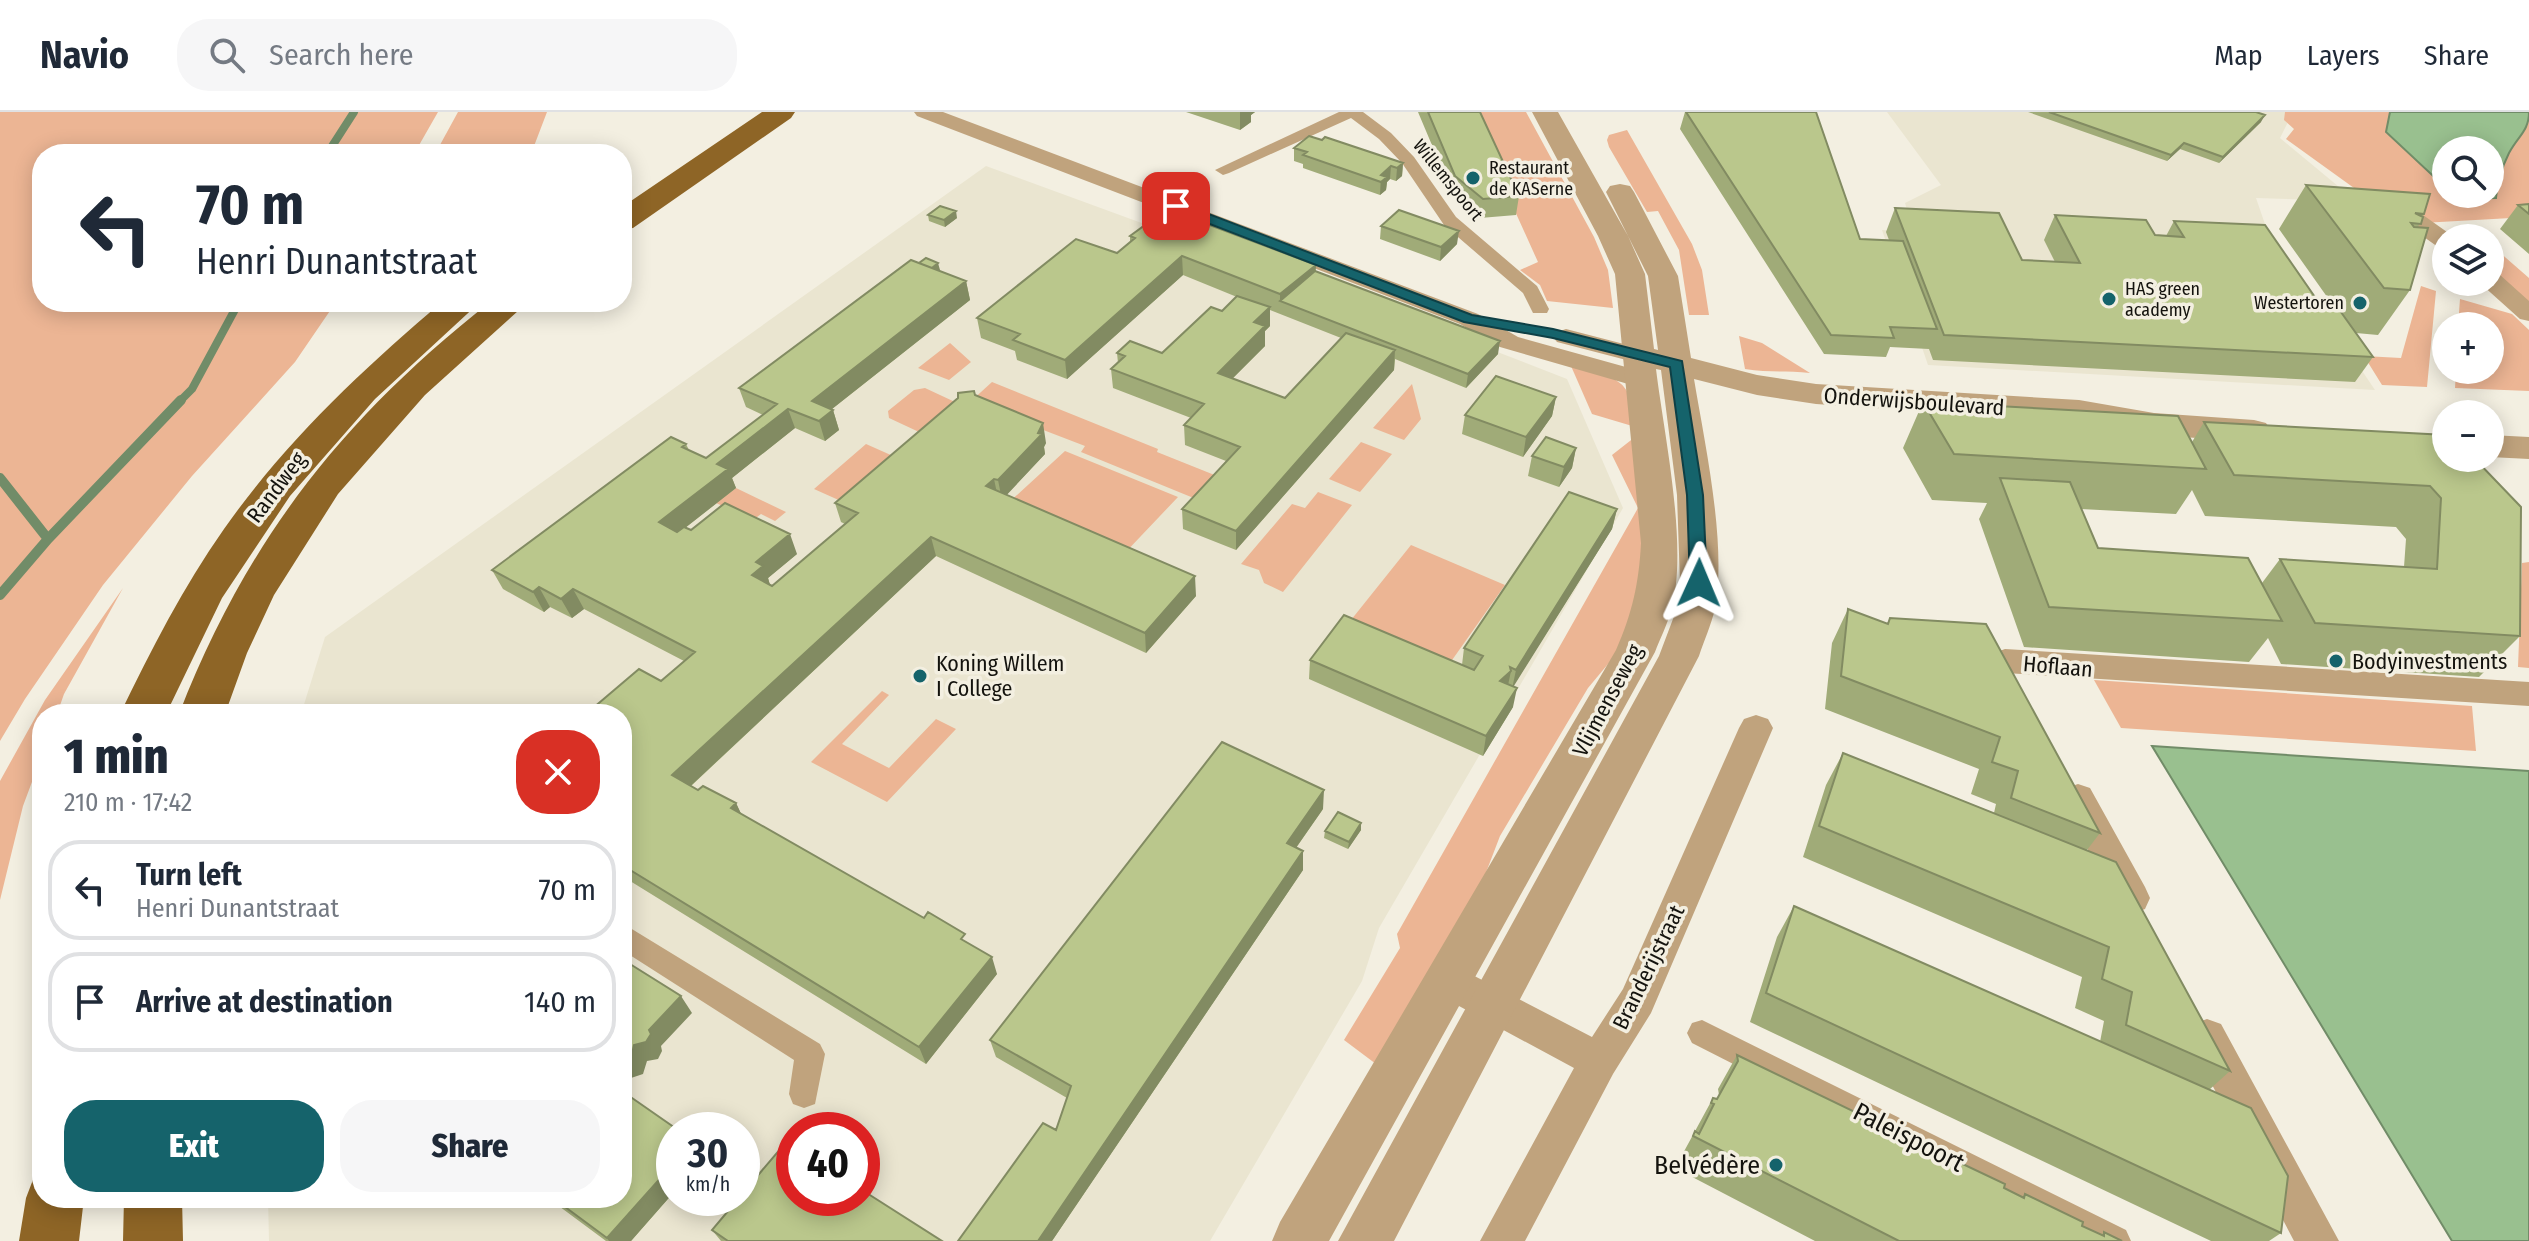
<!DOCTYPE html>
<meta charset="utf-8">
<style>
body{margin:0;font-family:"Fira Sans Condensed",sans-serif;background:#f6f6f7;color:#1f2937;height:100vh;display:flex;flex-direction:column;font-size:30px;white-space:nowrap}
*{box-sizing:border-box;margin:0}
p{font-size:26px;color:#747a83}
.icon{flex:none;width:44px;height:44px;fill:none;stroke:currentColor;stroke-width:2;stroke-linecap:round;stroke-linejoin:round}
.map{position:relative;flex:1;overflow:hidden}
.sheet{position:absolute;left:32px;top:592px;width:600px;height:504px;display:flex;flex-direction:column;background:#fff;border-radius:32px;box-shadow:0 4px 20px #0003}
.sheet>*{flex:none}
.banner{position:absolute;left:32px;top:32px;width:600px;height:168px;border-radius:32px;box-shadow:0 4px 20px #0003;background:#fff;color:#1f2937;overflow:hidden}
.buttons{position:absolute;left:2432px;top:24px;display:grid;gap:16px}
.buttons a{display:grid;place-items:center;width:72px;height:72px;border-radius:50%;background:#fff;box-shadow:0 4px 20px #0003;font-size:40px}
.speed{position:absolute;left:656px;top:1000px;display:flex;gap:16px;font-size:40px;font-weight:700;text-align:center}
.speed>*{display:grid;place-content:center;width:104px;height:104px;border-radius:50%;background:#fff;box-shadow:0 4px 20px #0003;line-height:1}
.speed small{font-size:20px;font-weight:400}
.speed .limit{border:12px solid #d22;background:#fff;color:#111}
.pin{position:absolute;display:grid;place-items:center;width:68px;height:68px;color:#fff;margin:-34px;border-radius:16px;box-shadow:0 4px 12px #0006}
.me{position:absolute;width:88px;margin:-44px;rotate:1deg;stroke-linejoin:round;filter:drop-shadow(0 0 6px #0008)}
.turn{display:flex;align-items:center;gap:28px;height:168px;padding:0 32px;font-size:36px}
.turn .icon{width:104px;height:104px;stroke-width:2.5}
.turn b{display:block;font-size:56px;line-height:68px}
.round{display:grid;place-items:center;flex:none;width:84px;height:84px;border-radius:32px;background:#f6f6f7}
.headline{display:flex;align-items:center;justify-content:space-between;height:136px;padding:0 32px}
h1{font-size:48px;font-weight:800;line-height:60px}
.action{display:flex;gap:16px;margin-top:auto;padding:16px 32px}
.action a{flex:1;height:92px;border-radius:32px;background:#15636b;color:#fff;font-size:32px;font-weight:800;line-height:92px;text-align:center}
.action a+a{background:#f6f6f7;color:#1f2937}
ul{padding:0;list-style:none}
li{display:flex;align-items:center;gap:24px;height:100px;margin:0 16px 12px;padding:0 16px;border:4px solid #e0e1e3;border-radius:32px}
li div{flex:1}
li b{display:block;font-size:30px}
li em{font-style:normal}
header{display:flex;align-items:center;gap:48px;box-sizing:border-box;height:112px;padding:0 40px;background:#fff;border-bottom:2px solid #e0e1e3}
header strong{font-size:38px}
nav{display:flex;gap:44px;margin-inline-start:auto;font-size:28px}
.search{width:560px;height:72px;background:#f6f6f7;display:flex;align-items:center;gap:20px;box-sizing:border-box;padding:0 28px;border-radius:32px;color:#747a83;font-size:30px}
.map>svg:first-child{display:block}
</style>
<header>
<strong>Navio</strong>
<div class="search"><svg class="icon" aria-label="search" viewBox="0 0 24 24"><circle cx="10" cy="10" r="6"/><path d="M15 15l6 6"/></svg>Search here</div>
<nav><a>Map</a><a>Layers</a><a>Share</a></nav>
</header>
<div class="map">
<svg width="2529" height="1129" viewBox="0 0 2529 1129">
<rect width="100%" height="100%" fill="#f3efe1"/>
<path fill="#eae5d0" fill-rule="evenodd" d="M1887 0H2293L2280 26 2356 89 2256 86 2267 118 2375 278 1928 253 1882 118 1914 120 1905 91 1941 73Z
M986 54 1158 117 1167 112 1567 267 1623 396 1379 816 1362 869 1210 1129H269L268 1086H622V602H301L325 525ZM674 1018H742V1086H674ZM794 1018H862V1086H794Z"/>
<path fill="#ecb594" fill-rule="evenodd" d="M0 0H438L414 42H42V190H336L295 250 192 364 103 473 25 587 0 629Z
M458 0H547L531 42H435Z
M1470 0H1526L1594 125 1608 158 1613 196 1547 189 1540 173 1520 158 1538 150Z
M2285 0H2529V105L2404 112 2286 27 2294 17 2284 8ZM2446 38H2490V82H2446Z
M1627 18 1692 132 1702 158 1709 203H1689L1679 138 1658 99 1647 100 1609 35 1607 28 1609 23Z
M2490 132 2529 166V190L2490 155Z
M2421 174 2436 179 2427 275 2382 273 2364 244 2401 246Z
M2460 187 2512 202 2529 218V279L2455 276 2456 258H2490V214H2458Z
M1739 224 1762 231 1810 261C1787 258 1768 261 1745 257Z
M950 231 971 250 949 268 918 256Z
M1571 254C1622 270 1626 261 1639 316L1592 302Z
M992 270 1158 337 1157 340 1217 364 1196 387 1081 340 1085 334 970 290Z
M1412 272 1421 307 1404 328 1373 316Z
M925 276 955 290 919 320 889 306 888 299 914 278Z
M1635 325 1648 431 1628 528 1588 576 1500 724 1462 823 1384 958 1344 928 1400 836 1397 822 1638 396 1612 343Z
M1361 330 1392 342 1360 380 1329 367Z
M866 332 902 348 852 394 814 377Z
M1065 339 1178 385 1122 444 1005 394Z
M736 376 786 400 775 409 761 402 753 408 716 391Z
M1318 380 1352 393 1283 480 1264 471 1259 458 1241 452 1292 392 1305 396Z
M1411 433 1505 473 1450 551 1351 508Z
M2529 450V556L2518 555 2522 451Z
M123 476 64 582 57 602H42V643L23 694 0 788V669L45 588Z
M2094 568 2472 594 2476 639 2121 616Z
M882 579 889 583 842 632 889 656 936 607 956 617 887 690 811 650Z"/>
<path fill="#99c08f" stroke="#718c68" stroke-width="2" d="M2390 0H2529C2529 19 2518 24 2509 41 2502 55 2497 70 2496 86L2458 87 2453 82H2490V38H2446V76L2386 20Z
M2152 634 2529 659V1129H2452Z"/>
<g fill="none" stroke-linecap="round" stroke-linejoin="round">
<path stroke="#718c68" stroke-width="8" d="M327 42 354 0
M179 290 192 277 239 190"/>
<path stroke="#718c68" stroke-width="10" d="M0 366 48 427
M0 483 48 427 181 288"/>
<path fill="#c0a37d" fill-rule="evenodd" d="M1339 0H1363L1391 21 1414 45 1456 105 1537 174 1549 197 1547 201H1533L1523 181 1444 113 1402 51 1379 27 1351 6 1229 61 1223 63 1215 58Z
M622 811 820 932 825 942 815 992 804 996 793 992 789 982 794 948 622 838Z
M1702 908 2126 1118 2131 1129H2081L1692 931 1687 921 1692 911Z"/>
<path fill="#c0a37d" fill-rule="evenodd" d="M914 0H943L1478 202 1518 225 1651 262 1655 268 1651 274 1642 276 1500 235 1460 212 917 4Z
M2415 101 2423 103 2454 125 2446 126V137L2438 135 2407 113 2404 108 2407 103Z
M2490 160 2499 162 2529 189V209L2520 207 2481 172 2480 170H2490Z
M1566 217 1647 238 1651 243 1647 248 1638 251 1557 230 1553 225 1557 220Z
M2005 537 2529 570V594L2005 561 1994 557 1989 549 1994 541Z
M1756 603 1768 607 1773 616 1651 901 1613 962 1525 1129H1480L1574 956 1433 880 1427 868 1433 856 1446 851 1459 856 1592 925 1623 877 1739 616 1744 607Z
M2078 672 2090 676 2145 775 2150 786 2145 797 2132 802 2119 797 2061 686 2066 676Z
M2207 907 2221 912 2339 1129H2294L2187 925 2193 912Z"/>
<path fill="#c0a37d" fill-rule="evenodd" d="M1532 0H1558L1628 124 1645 162 1654 237 1658 238 1648 164 1606 80 1610 74 1620 72 1630 74 1634 80 1678 164 1691 246 1757 263 1816 272 2079 288 2154 301 2254 308 2266 311 2271 319 2266 327 2254 330 2154 323 2079 310 1816 292 1757 283 1694 267C1705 333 1727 432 1715 497 1711 513 1704 529 1699 544L1394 1129H1338L1659 544 1676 499 1680 471 1677 383 1661 258 1656 257C1664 323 1689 437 1671 499 1667 513 1660 527 1655 540L1329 1129H1272L1280 1110 1616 538C1632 502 1639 471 1641 431L1615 162 1598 124Z
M2490 323 2529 325V347L2490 345Z"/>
<path fill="#8e6526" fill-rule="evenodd" d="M762 0H795L791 6 633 116 622 118V95Z
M442 190H480L375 287 290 384 222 486 166 602H120C151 538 183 475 224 417 285 330 362 258 442 190Z
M490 190H528L425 283 338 382 274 483 247 541 225 602H179C247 427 343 306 490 190Z
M42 1062V1086H84L79 1129H19L26 1086 34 1065Z
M124 1086H182L183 1129H123Z"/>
</g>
<path fill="#a0ab78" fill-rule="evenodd" d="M1186 0H1255L1251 3V10L1240 18Z
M1418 0H1480L1519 84 1516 103 1480 106 1453 83Z
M1685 0H1816L1860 127 1889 128 1886 120 1895 96 2022 148 2055 150 2044 128 2055 103 2155 123 2166 124 2174 109 2317 188 2330 189 2279 117 2306 73 2424 102 2418 115 2410 178 2378 223 2356 221 2373 245 2355 270 1933 248 1929 237 1890 235 1886 245 1824 242 1680 17Z
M2028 0H2256L2261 10 2219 51 2180 37 2167 49Z
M1294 36 1403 51 1402 64 1396 69 1390 67 1387 70 1386 78 1380 83 1303 56V52L1294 49Z
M2529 92V142L2500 117 2518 93Z
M928 103 957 106 945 115 929 109Z
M1381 114 1457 132 1440 149 1380 127Z
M1130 124 1316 153 1315 159 1498 242 1466 276 1395 247 1394 258 1236 438 1183 417 1182 397 1226 349 1185 333 1184 313 1191 306 1113 276 1111 257 1118 251 1117 241H1162L1222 199 1237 185 1183 163 1067 267 1017 248 1015 239 981 226 977 206 1117 141 1130 130ZM1270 198 1341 226 1285 286 1232 267 1265 234V219L1270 214Z
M938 158 966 169 970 188 832 297 833 298 839 318 825 329 795 316 732 366 736 376 685 416 691 418 797 442 768 466 770 473 772 474 845 412 841 410 835 391 975 283 1046 331 1044 335 1045 342 1006 383 1196 484 1146 541 936 444 691 674 698 678 736 691 741 702 967 831 997 862 926 952 622 764V602L684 549 584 497 572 506 550 495 544 500 503 477 492 458 686 332 689 338 706 346 763 303 746 295 739 276 940 158Z
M1556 285 1552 304 1523 345 1462 322 1465 303Z
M1923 290 2192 330 2204 310 2446 323 2520 524 2479 565 2281 552 2268 526 2249 550 2024 535 1979 407 1987 391 1932 388 1903 336ZM2192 378 2205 404 2396 415 2406 427 2404 455 2280 447 2262 471 2098 436 2081 397 2176 402Z
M1576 336 1572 356 1559 375 1528 364 1532 344Z
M1617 397 1612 417 1513 574V595L1483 644 1309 567 1310 548 1462 553 1464 536Z
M1848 497 1887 512 2100 721 2087 738 2230 959 2209 978 2281 1121 2269 1129H2211L1750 910 1777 825 1794 794 2100 930 2104 909 2075 896 2082 865 1803 745 1826 673 1843 641 1994 701 1996 692 1971 682 1979 657 1825 597 1832 531Z
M1323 697 1296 736 1303 758 1052 1129H958L1056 1018 1067 986 996 945 990 928Z
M1361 711V718L1348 737 1324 726 1325 719Z
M1737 943 1854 1004 1872 1012 1874 1009 1945 1048 1948 1045 2022 1085 2025 1082 2082 1114 2101 1123 2104 1120 2122 1129H1815L1675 1056 1713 986 1717 987 1719 983 1718 977Z
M674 1018V1080L631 1129H606L548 1086H622Z
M712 1118 942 1129H721Z"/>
<path fill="#828b62" d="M1240 0H1255L1251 3V10L1240 18Z
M2265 3 2261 10 2219 51 2223 45Z
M2184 31 2180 37 2167 49 2171 43Z
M1403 51 1402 64 1396 69 1397 56Z
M1391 54 1390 67 1387 70 1386 78 1380 83 1381 63Z
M956 99 957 106 945 115 944 108Z
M1459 119 1457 132 1440 149 1441 135Z
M1182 144 1183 163 1067 267 1065 248Z
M938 151 940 158 933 163 931 156Z
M1316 153 1315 172 1280 189V182Z
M966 169 970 188 818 308 812 289Z
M1270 195V214L1265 219V234L1218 281V261L1254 210Z
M1500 229 1498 242 1466 276 1468 262Z
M1395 238 1394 258 1236 438V419Z
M1556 285 1552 304 1523 345 1526 325Z
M788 297 795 316 732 366 736 376 667 430 659 410 717 352Z
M833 298 839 318 825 329 819 309Z
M1043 311 1046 331 1044 335 1045 342 1002 388 998 368 1038 321Z
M1576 336 1572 356 1559 375 1564 355Z
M994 367 998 386 986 374Z
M1617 397 1612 417 1512 577 1516 558Z
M790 422 797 442 768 466 770 473 752 463 756 450Z
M931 425 936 444 682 682 672 663Z
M1195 464 1196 484 1146 541 1145 521Z
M539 475 550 495 544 500 533 480Z
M573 477 584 497 572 506 561 487Z
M1511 559 1507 578 1500 569Z
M1517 576 1513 595 1483 644 1486 624Z
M1324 678 1323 697 1286 750 1287 731Z
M736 691 745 710 731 696Z
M1361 711V718L1348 737 1349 730Z
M1303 739V758L1052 1129H1038Z
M992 845 997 862 926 952 919 935Z
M681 884 692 901 661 934 662 939 658 947 647 949 643 962 631 966 622 975V949L634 933Z
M674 1051V1080L631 1129H609L607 1126Z"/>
<path fill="#bac78c" stroke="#828b62" stroke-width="2" d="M1428 0H1480L1519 84 1483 87 1455 64Z
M1686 0H1816L1860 127 1903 129 1937 217 1890 215 1894 226 1831 223Z
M2049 0H2256L2265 3 2223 45 2184 31 2171 43Z
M1309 24 1322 28 1325 25 1403 51 1397 56 1391 54 1381 63 1387 65 1381 70 1303 43 1307 40 1294 36Z
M2306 73 2430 82 2424 102 2415 101 2423 105 2421 112 2411 111 2414 115 2428 116 2410 178 2384 176Z
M2529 92V102L2518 93Z
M940 94 956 99 944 108 928 103Z
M1895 96 1999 101 2022 148 2080 151 2055 103 2146 108 2155 123 2184 125 2174 109 2265 113 2317 188 2333 189 2373 245 1944 223Z
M1167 97 1316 153 1280 182 1182 144 1065 248 1013 228 1020 222 977 206 1076 127 1117 141 1135 126 1130 124Z
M1399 98 1459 119 1441 135 1381 114Z
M926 146 938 151 932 156 919 151Z
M911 148 966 169 812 289 833 298 819 309 788 297 717 352 728 357 659 410 677 420 684 415 691 418 725 391 790 422 756 450 763 454 752 463 772 474 858 401 835 391 958 286V281L974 279 975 283 1043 311 1038 321 1042 322 998 368 994 367 986 374 1195 464 1145 521 931 425 672 663 698 678 703 674 736 691 731 696 924 806 928 800 965 822 961 827 992 845 919 935 622 753V602H586L639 557 661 569 695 540 573 477 561 487 539 475 533 480 492 458 671 325 686 332 682 335 706 346 777 292 739 276Z
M1315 159 1500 229 1468 262 1280 189Z
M1237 184 1270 195 1254 210 1265 214 1218 261 1285 286 1346 221 1395 238 1236 419 1182 397 1240 335 1184 313 1204 292 1111 257 1125 244 1117 241 1130 229 1162 241 1211 195 1222 199Z
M1496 264 1556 285 1526 325 1465 303Z
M1923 290 2178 304 2206 357 1954 342Z
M2204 310 2446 323V346H2474L2521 395 2520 524 2315 511 2280 447 2437 457 2441 386 2430 374 2234 363Z
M1546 325 1576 336 1564 355 1532 344Z
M2000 366 2070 370 2098 436 2248 446 2282 509 2049 495Z
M1569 380 1617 397 1516 558 1510 555 1511 559 1500 569 1517 576 1486 624 1310 548 1344 503 1474 558 1483 544 1464 536Z
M1848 497 1888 512 1890 506 1986 512 2100 721 2011 686 2018 659 1992 650 2000 625 1841 564Z
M1222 630 1324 678 1287 731 1303 739 1038 1129H958L1043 1011 1056 1018 1071 974 990 928Z
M1843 641 2116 750 2230 959 2126 913 2132 880 2102 867 2109 835 1819 714Z
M1338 700 1361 711 1349 730 1325 719Z
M1794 794 2251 996 2288 1064 2281 1121 1766 881Z
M622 847 681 884 649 918 651 922 646 930 634 933 631 946 622 949Z
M1737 943 1855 1000 1854 1004 1873 1013 1874 1009 1929 1036 1928 1039 1947 1049 1948 1045 2005 1072 2004 1076 2024 1086 2025 1082 2083 1110 2082 1114 2104 1124V1120L2122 1129H1899L1693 1024 1695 1019 1699 1022 1714 992 1711 991 1713 986 1717 987 1738 949Z
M622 979 678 1018H674V1051L607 1126 553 1086H622Z
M787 1029 794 1034V1086H862V1078L942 1129H728L712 1118 739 1086H742V1082Z"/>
<path fill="#15636b" stroke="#0e4046" stroke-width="2" d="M1171 91H1180L1472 203 1553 217 1682 249 1703 383 1707 471 1705 476H1693L1690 471 1687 383 1670 255 1553 226 1464 210 1171 97Z"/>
<g fill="#15636b" stroke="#f3efe1" stroke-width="3">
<circle cx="1473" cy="66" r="8"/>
<circle cx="2109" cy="187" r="8"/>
<circle cx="2360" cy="191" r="8"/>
<circle cx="2336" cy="549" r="8"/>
<circle cx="920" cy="564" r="8"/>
<circle cx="1776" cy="1053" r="8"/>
</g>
<g text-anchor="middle" stroke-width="7" stroke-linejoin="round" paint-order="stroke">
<g font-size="18" fill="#14130e" stroke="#f3efe1" text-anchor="start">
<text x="1489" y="62">Restaurant<tspan x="1489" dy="21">de KASerne</tspan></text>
<text x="2125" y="183">HAS green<tspan x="2125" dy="21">academy</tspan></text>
<text x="2344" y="197" text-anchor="end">Westertoren</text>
</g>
<g font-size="18" fill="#14130e" stroke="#f3efe1">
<text transform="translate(1448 68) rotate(51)" y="6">Willemspoort</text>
</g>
<g font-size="22" fill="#14130e" stroke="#f3efe1">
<text transform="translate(1914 289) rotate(4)" y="8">Onderwijsboulevard</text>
<text transform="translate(276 375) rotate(-53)" y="8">Randweg</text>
<text transform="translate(2058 554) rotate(5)" y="8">Hoflaan</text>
<text transform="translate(1607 588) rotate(-62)" y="8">Vlijmenseweg</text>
<text transform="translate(1648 855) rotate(-64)" y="8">Branderijstraat</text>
</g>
<g font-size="22" fill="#14130e" stroke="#f3efe1" text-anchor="start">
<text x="2352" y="557">Bodyinvestments</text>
<text x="936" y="559">Koning Willem<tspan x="936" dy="25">I College</tspan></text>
</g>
<g font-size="26" fill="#14130e" stroke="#f3efe1">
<text transform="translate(1909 1025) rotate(27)" y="9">Paleispoort</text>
</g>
<g font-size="26" fill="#14130e" stroke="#f3efe1" text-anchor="end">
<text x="1760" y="1062">Belvédère</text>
</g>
</g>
</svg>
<div class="buttons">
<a><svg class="icon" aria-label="search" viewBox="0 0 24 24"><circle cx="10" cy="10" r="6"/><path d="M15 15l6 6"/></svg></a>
<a><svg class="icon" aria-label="layers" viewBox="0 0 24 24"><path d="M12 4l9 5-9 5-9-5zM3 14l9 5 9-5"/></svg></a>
<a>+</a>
<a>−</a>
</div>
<div class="speed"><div>30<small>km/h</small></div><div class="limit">40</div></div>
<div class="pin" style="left:1176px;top:94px;background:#d93025"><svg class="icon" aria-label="arrive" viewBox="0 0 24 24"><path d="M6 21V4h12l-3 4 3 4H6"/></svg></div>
<svg class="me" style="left:1699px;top:471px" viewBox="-20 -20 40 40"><path d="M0-17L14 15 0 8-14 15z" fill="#15636b" stroke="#fff" stroke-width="4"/></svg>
<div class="banner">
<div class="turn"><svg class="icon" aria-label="left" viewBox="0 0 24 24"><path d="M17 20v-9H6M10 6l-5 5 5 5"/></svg><div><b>70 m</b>Henri Dunantstraat</div></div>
</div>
<section class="sheet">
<div class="headline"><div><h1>1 min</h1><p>210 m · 17:42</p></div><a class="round" style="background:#d93025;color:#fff"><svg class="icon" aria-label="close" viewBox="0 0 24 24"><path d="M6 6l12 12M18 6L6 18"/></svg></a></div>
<ul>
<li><svg class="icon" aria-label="left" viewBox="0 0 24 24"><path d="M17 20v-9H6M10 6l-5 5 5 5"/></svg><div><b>Turn left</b><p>Henri Dunantstraat</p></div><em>70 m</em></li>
<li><svg class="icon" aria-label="arrive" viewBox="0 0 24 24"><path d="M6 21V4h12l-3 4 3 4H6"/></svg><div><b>Arrive at destination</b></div><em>140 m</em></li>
</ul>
<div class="action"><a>Exit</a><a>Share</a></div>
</section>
</div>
